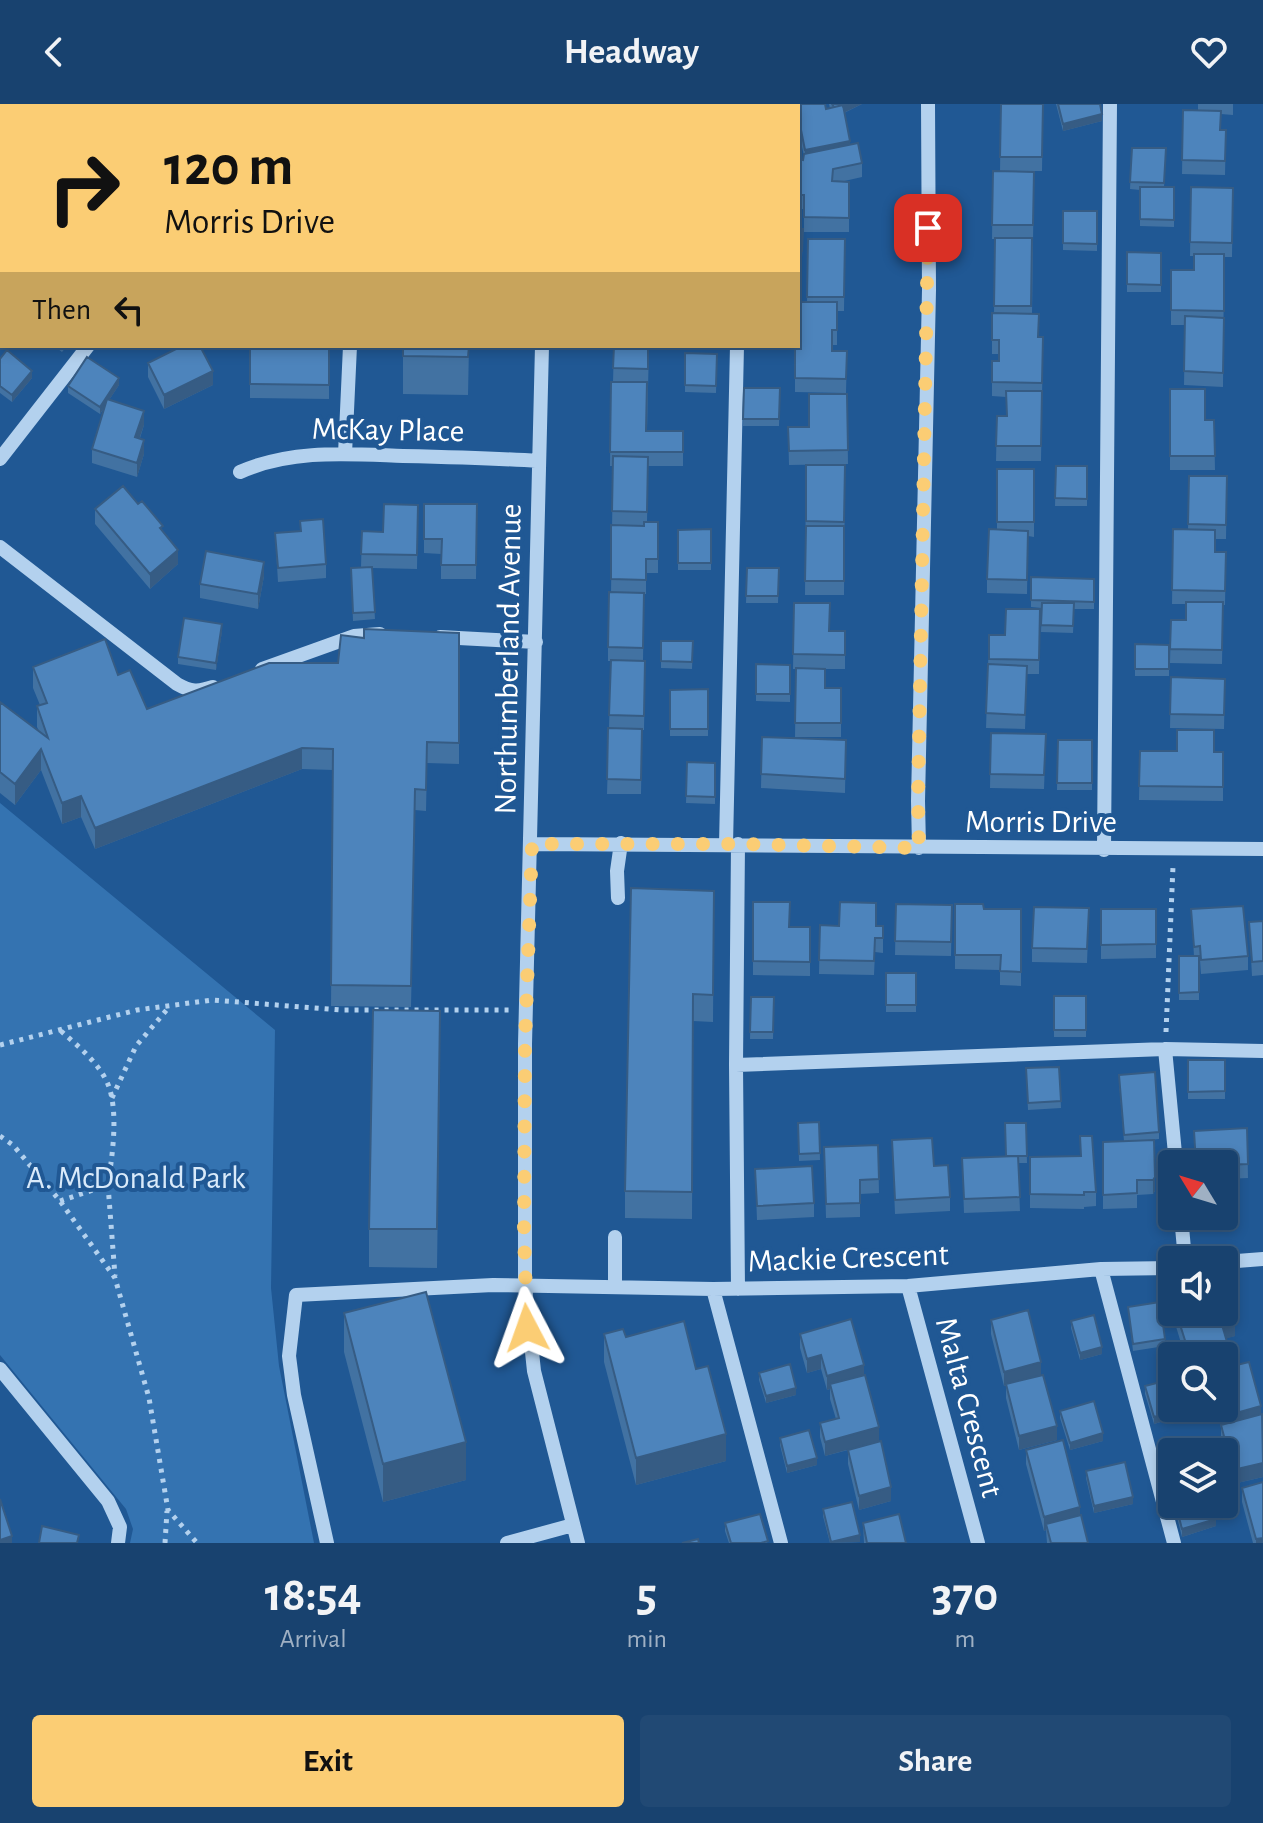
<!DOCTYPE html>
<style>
body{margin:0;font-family:"Alegreya Sans",sans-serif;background:#214974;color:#f1f3f6;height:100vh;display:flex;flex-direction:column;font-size:30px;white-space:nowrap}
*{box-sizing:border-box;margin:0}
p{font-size:26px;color:#9fb0c3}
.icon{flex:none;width:44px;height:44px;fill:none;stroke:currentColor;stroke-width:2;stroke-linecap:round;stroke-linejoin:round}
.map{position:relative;height:1439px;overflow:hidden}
.drawer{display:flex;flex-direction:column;background:#18426f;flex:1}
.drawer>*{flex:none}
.banner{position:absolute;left:0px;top:0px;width:800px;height:244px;box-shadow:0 4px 12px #0003,0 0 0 2px #365b82;background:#fbcd74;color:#111;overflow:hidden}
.needle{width:52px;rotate:308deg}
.fabs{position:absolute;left:1158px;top:1046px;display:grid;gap:16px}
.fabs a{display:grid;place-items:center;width:80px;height:80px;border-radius:8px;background:#18426f;box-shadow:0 4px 12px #0003,0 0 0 2px #365b82;font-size:40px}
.pin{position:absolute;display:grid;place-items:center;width:68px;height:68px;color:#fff;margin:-34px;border-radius:16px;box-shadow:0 4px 12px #0006}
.me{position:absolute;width:88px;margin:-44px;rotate:356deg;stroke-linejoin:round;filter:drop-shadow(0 0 6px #0008)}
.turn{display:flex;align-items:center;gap:28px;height:168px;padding:0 32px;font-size:36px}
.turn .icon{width:104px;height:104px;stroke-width:2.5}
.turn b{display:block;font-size:56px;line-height:68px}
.then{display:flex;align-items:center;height:76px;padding:0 32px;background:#0003;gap:16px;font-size:30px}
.eta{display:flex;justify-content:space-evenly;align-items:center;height:136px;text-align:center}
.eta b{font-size:48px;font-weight:700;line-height:56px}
.action{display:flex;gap:16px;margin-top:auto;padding:16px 32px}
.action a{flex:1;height:92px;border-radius:8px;background:#fbcd74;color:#111;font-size:32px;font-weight:700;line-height:92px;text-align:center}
.action a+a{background:#214974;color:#f1f3f6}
header{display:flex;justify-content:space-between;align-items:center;height:104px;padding:0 32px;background:#18426f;font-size:36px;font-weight:700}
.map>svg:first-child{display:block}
</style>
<header><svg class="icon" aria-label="back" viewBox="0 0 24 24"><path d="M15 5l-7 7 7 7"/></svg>Headway<svg class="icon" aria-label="heart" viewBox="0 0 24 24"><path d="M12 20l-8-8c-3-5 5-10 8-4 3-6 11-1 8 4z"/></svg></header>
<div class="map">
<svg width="1263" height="1439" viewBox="0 0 1263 1439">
<rect width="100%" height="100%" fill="#205894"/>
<path fill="#3473b1" d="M0 699 275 926 271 1184 279 1262 314 1439H130L133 1425 126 1405 0 1251Z"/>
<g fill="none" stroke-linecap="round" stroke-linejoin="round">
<path stroke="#b3d1ee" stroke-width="5" stroke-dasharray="4 6" stroke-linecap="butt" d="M1166 928 1173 762
M0 941 137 906 212 896 341 906H509
M112 994 136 942 170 902
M0 1032 13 1041 60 1097 115 1174 149 1294 168 1406 197 1439
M108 1081 115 1172
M60 1097 108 1081C112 1052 118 1015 110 986 103 962 79 943 61 927
M165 1439 167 1407"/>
<path stroke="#b3d1ee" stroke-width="14" d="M19 0 21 2
M385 0 387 2
M711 0 714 2
M43 2 45 0
M276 2 278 0
M0 57 2 55
M542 242 525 940V1182L534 1267 578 1439
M345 350 350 242
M0 355 88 242
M240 368C292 345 347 350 403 352 449 353 494 354 539 357
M0 443 177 580C191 588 198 588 213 583
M440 533 536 538
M262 565 354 532 380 530
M532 740 1263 745
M726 741 737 242
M919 744 918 697 929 186 928 0
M1104 746 1110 0
M618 794 617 767 621 739
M1165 945 1176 1060
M736 961 738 740
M1181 1112 1185 1156
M615 1133V1183
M1224 1158 1263 1155
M1101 1165 1174 1439
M908 1182 978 1439
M713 1185 781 1439
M738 1185 736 961 1165 945 1263 947
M0 1265 108 1397 120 1423 118 1439
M327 1439 294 1291 289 1252 296 1191 493 1181 713 1185 908 1182 1101 1165 1172 1164
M507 1439 573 1421"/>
</g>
<path fill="#4272a2" d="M793 0H825L826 5 830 4 829 0H862L844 9 850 41 862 59V73L840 78H849V128H804V105H798V55L803 56 804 52 798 25V2H793Z
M1001 0H1043L1042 67H1000Z
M1056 0H1100L1102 17 1063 27Z
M1198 0H1233V11L1221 10 1220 26H1226L1225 71 1182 70 1183 6H1198Z
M1132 44H1166L1164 83H1174V123L1140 122V86L1130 85Z
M993 67 1034 68 1032 210 1039 233H1043L1041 357H996L997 312H1007L1006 293 992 292V257H999V250H992V209H994L995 135H992Z
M1191 83 1233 84 1232 153H1224L1223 283 1184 281 1185 221H1171V166H1194V152H1190Z
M1063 107H1097V147L1063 146Z
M798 125H803L802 154H798Z
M808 135H845L844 207H837V241H832V247H847L846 289 795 288V242L807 198Z
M2 137V165L0 163V140Z
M1127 148 1161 149V188H1127Z
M54 242H67L62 248Z
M250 242H329V295L250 294Z
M403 242H469L468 291 403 290Z
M614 242H649L647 327H683V362H648L647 418H658V469H646V490H644L643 557 645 571 644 626H642L641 690H607L611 557H608V543L611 489 613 362H610L611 278H613Z
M685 249 717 250 716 289 685 288Z
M0 255 32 274 12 298 0 289Z
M148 259 213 281 164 305 148 273Z
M119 281 109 296 144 321 140 334 144 350 137 373 92 359V345L105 303 100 310 68 289V282Z
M744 284H780L779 322H743Z
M1170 285 1205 316H1214L1215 366H1170Z
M847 290 848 360 789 361 788 323H809Z
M806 361H845L844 491H805Z
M1056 362H1087V402H1055Z
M997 365H1034V433L1028 432 1027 490 987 489V475L997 425Z
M1189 372H1227L1226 435H1215V448H1226L1225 501H1223L1222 560 1170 559 1171 516H1186V500H1172L1173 425 1188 426Z
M424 400H477L476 475H441V450L424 449Z
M418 401 417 465 372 464 375 515 353 517 351 464 361 463 362 427 383 428Z
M95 405 163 428 178 460 150 485 95 420Z
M300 417 326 460V474L278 478 275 429 300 427Z
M711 425V466H678V426Z
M747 464H779L778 499H746Z
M264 472 258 505 200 494V480Z
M1031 473 1094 475V505H1074L1073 529 1041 528 1042 504 1031 503Z
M794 499 829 527H845V565H825V584H841V633H795L796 565H793Z
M1040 505 1039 570H1027L1025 625 986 624 989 531H1005Z
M222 527 216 566 178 560V553Z
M459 529V660L427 659 426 707 415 706 411 903 331 902 333 666 302 665 95 745 81 713 62 720 41 666 15 701 0 689V598L39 627 37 623V602L40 601 33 584V563L118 571 147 605 338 559 364 534Z
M661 537H693L692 565 661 564Z
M1135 540 1169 541V572H1135Z
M756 560 790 561V598L756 597Z
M1171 573 1225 575 1224 625 1170 624Z
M708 585V632H670V586Z
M991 629 1046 630 1044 685 990 684Z
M762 633 846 636 845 689 761 684Z
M1058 636H1092V686H1057Z
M1140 647 1223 648V697L1139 696Z
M687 658 715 659V700L686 699Z
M714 787 713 918 693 917 692 1115 625 1114V1087Z
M753 798 790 823H810V872L753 871Z
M896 800 952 801 951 852 895 851Z
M955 800 984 805H1021V882L1000 881V866L955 865Z
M1089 804 1087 859 1032 858V844Z
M1101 805H1156V854L1101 855Z
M1191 805 1248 852V866L1201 870 1200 856H1199V896H1179V852H1194Z
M1263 817V871L1252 872 1249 818Z
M820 821 883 822V849L875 848 874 871 819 870Z
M886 869H916V908H886Z
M1054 892H1086V933H1054Z
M751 893H774L773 935H750Z
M440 946 437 1164 369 1163V1125Z
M1188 956H1225V995H1188Z
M1059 963 1061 1004 1028 1006 1026 964Z
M1119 978 1159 1028V1035L1138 1037 1154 1036 1155 1087 1153 1090 1137 1091V1104L1103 1105V1038L1124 1037Z
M819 1018 820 1056 799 1057 798 1019Z
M1026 1019 1027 1059H1018L1020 1107 964 1109 962 1054 1006 1053Z
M1247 1024 1248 1074 1224 1075V1060H1195L1194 1027Z
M892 1036 934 1062 950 1093V1107L895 1110Z
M878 1041 879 1089 860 1090V1113L826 1114 824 1043Z
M1030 1053 1096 1088V1102L1084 1103V1105L1030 1104Z
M755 1065 814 1099V1113L757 1116Z
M1128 1203 1165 1235V1242L1133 1247Z
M1174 1208H1224L1235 1232 1226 1234 1230 1263 1263 1313V1373L1233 1380 1221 1335V1324L1215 1304H1224V1252H1185L1174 1216Z
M344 1209 466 1376 383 1398 344 1248Z
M991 1216 1041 1271 1057 1336 1019 1346 1006 1294V1282H1004L991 1230Z
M1071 1217 1102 1250 1080 1256 1071 1224Z
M604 1230 626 1233 696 1265 726 1357 636 1381 604 1258Z
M800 1230 864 1271 891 1397 859 1406 848 1360V1346L825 1352 820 1333V1319L836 1315 830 1295V1285L827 1286 821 1265 807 1269 800 1244Z
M759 1269 796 1291 766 1299 759 1276Z
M1145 1282 1184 1311 1154 1320 1145 1290Z
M1060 1307 1103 1337 1070 1346 1060 1314Z
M780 1334 817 1361 787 1369 780 1341Z
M1026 1346 1080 1411 1088 1439H1047L1046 1426 1044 1427 1026 1360Z
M1086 1367 1133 1400 1094 1409 1086 1374Z
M1242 1384 1263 1439H1253L1242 1398Z
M1176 1402 1216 1422 1182 1433 1176 1409Z
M823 1405 860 1438 830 1439 823 1412Z
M725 1419 768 1439H729L725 1427Z
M863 1419 906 1439H864Z"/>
<path fill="#365c84" d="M163 0H174L173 2H162Z
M848 0H862L835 13V6Z
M1102 10V17L1063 27V20Z
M850 37V51L805 60V46Z
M2 196V210L0 213V198Z
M32 267V274L12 298V291Z
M213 267V281L164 305V291Z
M119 274V281L100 310V303Z
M144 307V321L135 347V333Z
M144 336V350L137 373V359Z
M178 446V460L150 485V470Z
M264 458V472L258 505V490Z
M222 520V527L216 566V559Z
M302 644V665L95 745V724Z
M41 645V666L15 701V680Z
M81 692V713L62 720V699Z
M1155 1073V1087L1153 1090V1076Z
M1235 1217V1232L1222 1236V1221Z
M1102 1243V1250L1080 1256V1249Z
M1230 1248V1263L1224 1265V1252H1219Z
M821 1251V1265L807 1269V1255Z
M1041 1258V1273L1004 1282V1268Z
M864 1261V1275L830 1280V1285L827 1286V1272Z
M796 1284V1291L766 1299V1292Z
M1261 1302V1316L1222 1324V1313Z
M1184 1304V1311L1154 1320V1313Z
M1057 1322V1336L1019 1346V1332Z
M879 1323V1337L825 1352V1338Z
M1103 1329V1337L1070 1346V1339Z
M726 1330V1357L636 1381V1354Z
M466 1338V1376L383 1398V1360Z
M817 1354V1361L787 1369V1362Z
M1263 1359V1373L1233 1380V1366Z
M891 1383V1397L859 1406V1392Z
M1133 1393V1400L1094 1409V1402Z
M1080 1403V1417L1046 1420V1426L1044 1427V1413Z
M1216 1415V1422L1182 1433V1425Z
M860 1431V1438L831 1439V1438Z
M12 1432V1439H0V1436Z
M1263 1434V1439H1256V1435Z"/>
<path fill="#4d84bc" stroke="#365c84" stroke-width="2" d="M120 0H163L162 2H122Z
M293 0H319L321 2H291Z
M547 0H619L620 2H549Z
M796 0H825L826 5 843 1 850 37 805 46 798 11V2H796Z
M832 0H848L843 2V1L834 3Z
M1001 0H1043L1042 53H1000Z
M1058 0H1100L1102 10 1063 20Z
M1183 6 1221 7 1220 26H1226L1225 57 1182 56Z
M858 39 862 59 833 65 832 77 849 78V114L804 113V91H798V55L803 56 804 50Z
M1132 44H1166L1164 79 1130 78Z
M993 67 1034 68 1033 121H992Z
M1140 83H1174V116L1140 115Z
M1191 83 1233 84 1232 139 1190 138Z
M1063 107H1097V140L1063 139Z
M798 125H803L802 147H798Z
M995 134H1032L1031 202H994Z
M808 135H845L844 193H807Z
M2 137V151L0 149V140Z
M1127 148 1161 149V181L1127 180Z
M1194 150H1224V207L1171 206V166H1194Z
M0 165 2 166V196L0 198Z
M798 198H837V226H832V247H847L846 275 795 274V242H798Z
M992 209 1039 210 1038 233H1043L1042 279 992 278V257H999V236H992Z
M1185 212 1224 214 1223 269 1184 267Z
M182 242H200L213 267 164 291 148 259Z
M250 242H329V281L250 280Z
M403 242H469L468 253 403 252Z
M614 242H648V265L613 264Z
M7 246 32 267 12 291 0 282V255Z
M685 249 717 250 716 282 685 281Z
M87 253 119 274 100 303 68 282Z
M611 278H647L646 327H683V348H610Z
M744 284H780L779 315H743Z
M1170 285H1205V316H1214L1215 352H1170Z
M1006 287H1042L1041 342H996L997 312H1007Z
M809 290H847L848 346 789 347 788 323H809Z
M107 295 144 307 135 333 144 336 137 359 92 345Z
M613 352 648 353 647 408 612 407Z
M806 361H845L844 418 806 417Z
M1056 362H1087V395L1055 394Z
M997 365H1034V418H997Z
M1189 372H1227L1226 421 1188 420Z
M123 382 138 400 142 397 163 422 160 424 178 446 150 470 95 405Z
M384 400 418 401 417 451 361 450 362 427 383 428Z
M424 400H477L476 461H441L442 435H424Z
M323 415 326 460 278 464 275 429 301 427 300 417Z
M644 418H658V455H646V476L611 475V421L644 422Z
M806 422H844V477H805Z
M711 425V459H678V426Z
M989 425 1028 427 1027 476 987 475Z
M1173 425 1215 426V448H1226L1225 487 1172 486Z
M206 447 264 458 258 490 200 480Z
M372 463 375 508 353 509 351 464Z
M747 464H779L778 492H746Z
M1031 473 1094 475V498L1031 496Z
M609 488 644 489 643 544 608 543Z
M1186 498H1223L1222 546 1170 545 1171 516H1186Z
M794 499H830L829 527H845V551L793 550Z
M1042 499H1074L1073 522 1041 521Z
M1006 505H1040L1039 556 989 555V531H1005Z
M184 514 222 520 216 559 178 553Z
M364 525 459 529V639L427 638 426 686 415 685 411 882 331 881 333 645 302 644 95 724 81 692 62 699 41 645 15 680 0 668V598L48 634 37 602 47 599 33 563 105 535 118 571 130 566 147 605 269 559H338L341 531 364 534Z
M661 537H693L692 558 661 557Z
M1135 540 1169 541V565H1135Z
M611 556 645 557 644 612 609 611Z
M756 560 790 561V590H756Z
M988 560 1027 562 1025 611 986 609Z
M796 564 825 565V584H841V619H795Z
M1171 573 1225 575 1224 611 1170 610Z
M708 585V625H670V586Z
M608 624 642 625 641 676 607 675Z
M1177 626H1214V648H1223V683L1139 682 1140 647H1177Z
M991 629 1046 630 1044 671 990 670Z
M762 633 846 636 845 675 761 670Z
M1058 636H1092V679H1057Z
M687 658 715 659V693L686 692Z
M631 784 714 787 713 891 693 890 692 1088 625 1087Z
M753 798H790L789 823H810V858L753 857Z
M840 798 876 799V822H883V834H875L874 857 819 856 820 821 839 822Z
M896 800 952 801 951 838 895 837Z
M955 800H983L984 805H1021V868L1000 867 1001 851H955Z
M1243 802 1248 852 1201 856 1200 842 1194 843 1191 805Z
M1034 803 1089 804 1087 845 1032 844Z
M1101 805H1156V840L1101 841Z
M1263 817V857L1252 858 1249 818Z
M1179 852H1199V888L1179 889Z
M886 869H916V901H886Z
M1054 892H1086V926H1054Z
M751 893H774L773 928H750Z
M373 906 440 907 437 1125H369Z
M1188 956H1225V987L1188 988Z
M1059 963 1061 997 1028 999 1026 964Z
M1155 968 1159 1028 1124 1031 1119 971Z
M819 1018 820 1049 799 1050 798 1019Z
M1005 1019H1026L1027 1052H1006Z
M1247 1024 1248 1060 1224 1061 1196 1060 1194 1027Z
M1080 1032H1092L1096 1088H1084V1091L1030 1090V1053L1081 1052Z
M932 1034 934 1062 948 1061 950 1093 895 1096 892 1036Z
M1154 1036 1155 1073 1153 1076H1137V1089L1103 1091V1038Z
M878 1041 879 1075 860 1076V1099L826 1100 824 1043Z
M1018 1052 1020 1093 964 1095 962 1054Z
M812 1062 814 1099 757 1102 755 1065Z
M1224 1187H1226L1235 1217 1222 1221 1230 1248 1219 1252H1190L1176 1208H1224Z
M426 1188 466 1338 383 1360 344 1209Z
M1160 1198 1165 1235 1133 1240 1128 1203Z
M1028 1206 1041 1258 1004 1268 991 1216Z
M1094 1211 1102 1243 1080 1249 1071 1217Z
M851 1215 864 1261 827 1272 821 1251 807 1255 800 1230Z
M684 1217 696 1265 708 1262 726 1330 636 1354 604 1230 623 1225 626 1233Z
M1249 1258 1261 1302 1222 1313 1219 1304H1224V1264Z
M790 1260 796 1284 766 1292 759 1269Z
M865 1271 879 1323 825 1338 820 1319 839 1314 830 1280Z
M1043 1271 1057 1322 1019 1332 1006 1280Z
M1172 1275V1304H1184L1154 1313 1145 1282Z
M1094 1297 1103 1329 1070 1339 1060 1307Z
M1262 1310 1263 1359 1233 1366 1221 1321Z
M809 1326 817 1354 787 1362 780 1334Z
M1063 1336 1080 1403 1044 1413 1026 1346Z
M881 1337 891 1383 859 1392 848 1346Z
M1125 1358 1133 1393 1094 1402 1086 1367Z
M1263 1378V1434L1256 1435 1242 1384Z
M0 1395 12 1432 0 1436Z
M852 1398 860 1431 831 1438 823 1405Z
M1182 1400H1212L1216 1415 1182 1425 1176 1402Z
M760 1410 768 1437 761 1439H731L725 1419Z
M899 1410 906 1439H867L863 1419Z
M1081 1411 1088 1439H1051L1046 1420Z
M42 1422 79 1431 77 1439H39Z
M698 1435 699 1439H682Z"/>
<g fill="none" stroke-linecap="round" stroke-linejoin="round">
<path stroke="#fbcd74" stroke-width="14" stroke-dasharray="0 25.2" d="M527 1224 524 1128 525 940 532 740H738L919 744 918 697 928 124"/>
</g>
<g text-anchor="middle" stroke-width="8" stroke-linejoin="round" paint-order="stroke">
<g font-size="32" fill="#fff" stroke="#205894">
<text transform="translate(388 325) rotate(1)" y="11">McKay Place</text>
<text transform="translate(507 555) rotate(-89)" y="11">Northumberland Avenue</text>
<text x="1041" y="728">Morris Drive</text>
<text transform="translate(848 1153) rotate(-2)" y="11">Mackie Crescent</text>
<text transform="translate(970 1303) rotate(75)" y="11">Malta Crescent</text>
</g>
<g font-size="32" fill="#d9eafa" stroke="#205894">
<text x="136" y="1084">A. McDonald Park</text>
</g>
</g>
</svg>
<div class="fabs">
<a><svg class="needle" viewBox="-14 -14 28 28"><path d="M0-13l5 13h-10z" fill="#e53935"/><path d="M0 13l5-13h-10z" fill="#9fb0c3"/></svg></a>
<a><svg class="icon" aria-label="sound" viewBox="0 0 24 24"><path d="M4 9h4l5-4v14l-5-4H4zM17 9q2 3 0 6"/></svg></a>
<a><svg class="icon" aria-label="search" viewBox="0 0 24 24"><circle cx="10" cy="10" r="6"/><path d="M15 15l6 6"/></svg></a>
<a><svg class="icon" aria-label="layers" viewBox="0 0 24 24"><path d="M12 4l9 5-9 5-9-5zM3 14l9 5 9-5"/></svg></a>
</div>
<div class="pin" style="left:928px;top:124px;background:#d93025"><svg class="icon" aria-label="arrive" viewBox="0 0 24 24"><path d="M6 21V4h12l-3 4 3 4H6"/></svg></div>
<svg class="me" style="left:527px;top:1224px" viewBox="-20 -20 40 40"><path d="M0-17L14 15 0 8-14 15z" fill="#fbcd74" stroke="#fff" stroke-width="4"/></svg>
<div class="banner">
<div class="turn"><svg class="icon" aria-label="right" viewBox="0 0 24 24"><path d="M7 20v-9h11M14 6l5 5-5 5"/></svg><div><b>120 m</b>Morris Drive</div></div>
<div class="then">Then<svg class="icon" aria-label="left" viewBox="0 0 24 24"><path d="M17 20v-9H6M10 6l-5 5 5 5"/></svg></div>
</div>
</div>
<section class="drawer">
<div class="eta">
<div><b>18:54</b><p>Arrival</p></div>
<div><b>5</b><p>min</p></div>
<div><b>370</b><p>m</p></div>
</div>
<div class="action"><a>Exit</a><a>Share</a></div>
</section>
